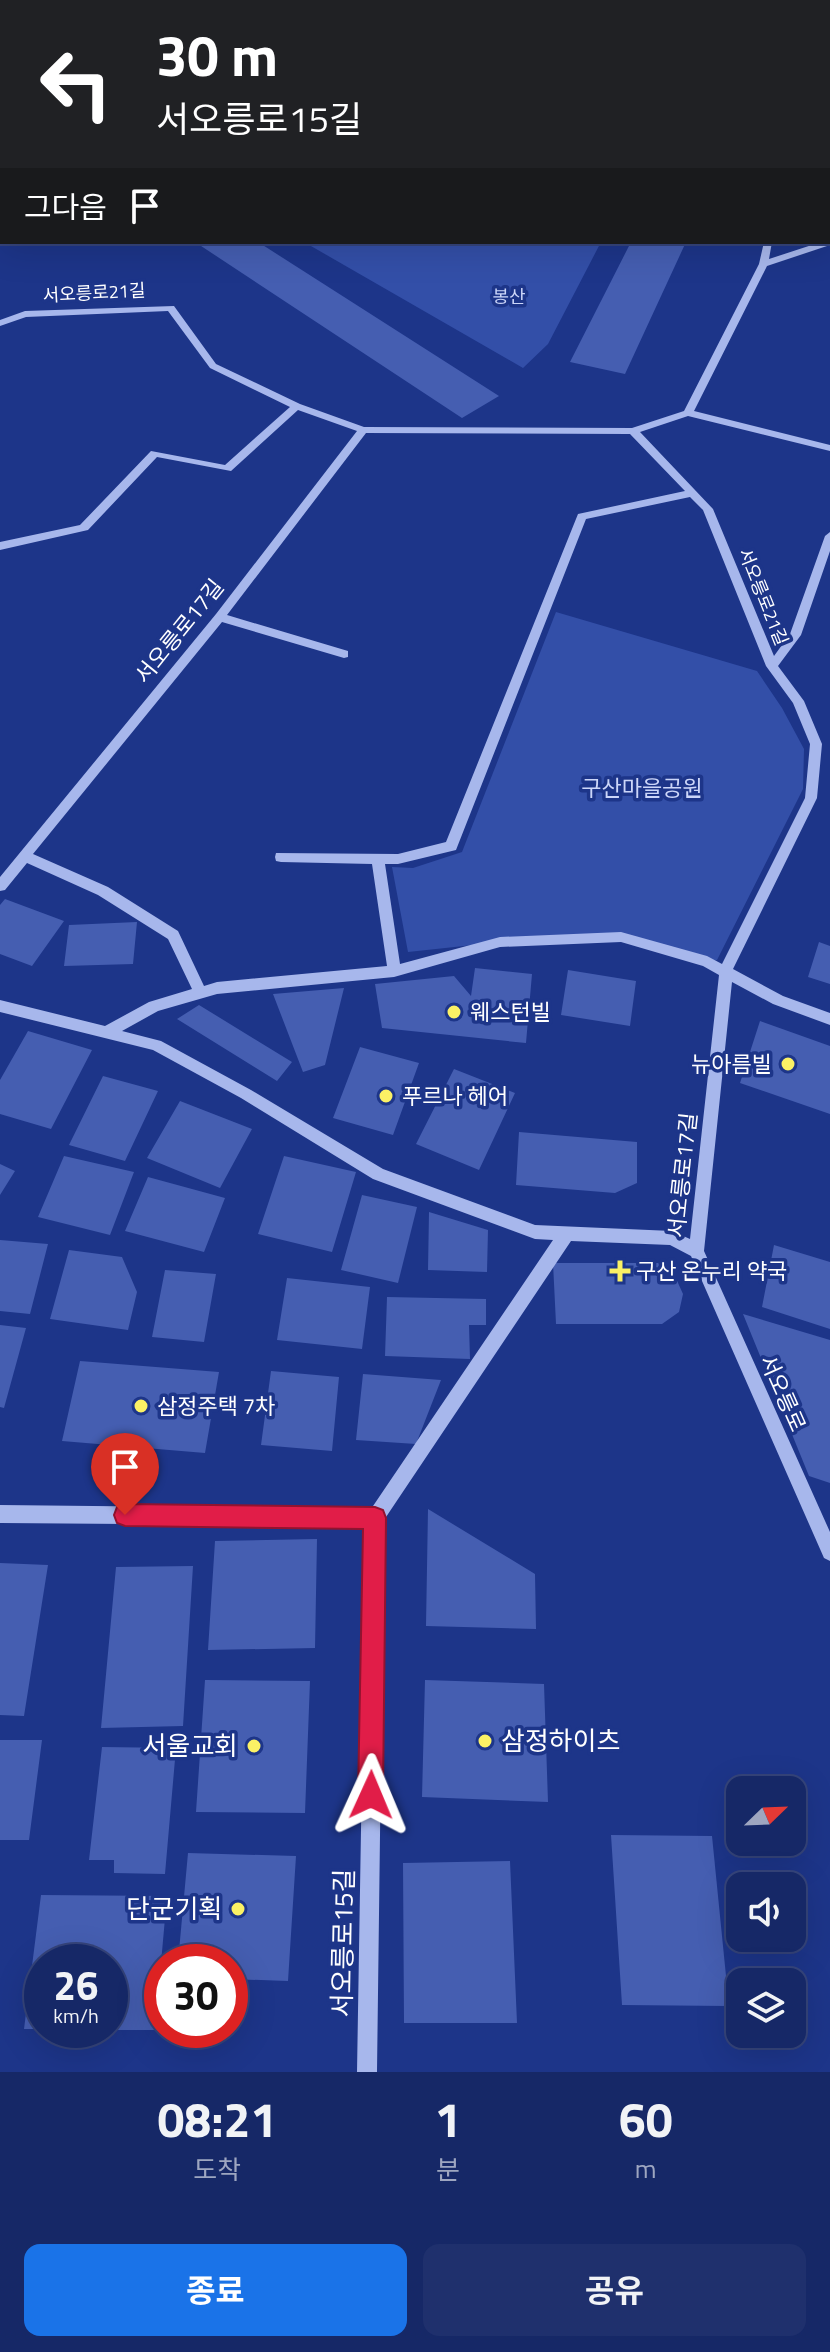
<!DOCTYPE html>
<html lang="ko">
<meta charset="utf-8">
<style>
body{margin:0;font-family:"Titillium Web","Noto Sans KR",sans-serif;background:#1f306d;color:#f1f3f6;height:100vh;display:flex;flex-direction:column;font-size:30px;white-space:nowrap}
*{box-sizing:border-box;margin:0}
p{font-size:26px;color:#9ea6c0}
.icon{flex:none;width:44px;height:44px;fill:none;stroke:currentColor;stroke-width:2;stroke-linecap:round;stroke-linejoin:round}
.map{position:relative;height:2072px;overflow:hidden}
.sheet{display:flex;flex-direction:column;background:#162867;flex:1}
.sheet>*{flex:none}
.banner{position:absolute;left:0px;top:0px;width:830px;height:244px;box-shadow:0 8px 32px #0002,0 0 0 2px #35447b;background:#202124;color:#fff;overflow:hidden}
.needle{width:52px;rotate:67deg}
.controls{position:absolute;left:726px;top:1776px;display:grid;gap:16px}
.controls a{display:grid;place-items:center;width:80px;height:80px;border-radius:16px;background:#162867;box-shadow:0 8px 32px #0002,0 0 0 2px #35447b;font-size:40px}
.speed{position:absolute;left:24px;top:1944px;display:flex;gap:16px;font-size:40px;font-weight:700;text-align:center}
.speed>*{display:grid;place-content:center;width:104px;height:104px;border-radius:50%;background:#162867;box-shadow:0 8px 32px #0002,0 0 0 2px #35447b;line-height:1}
.speed small{font-size:20px;font-weight:400}
.speed .limit{border:12px solid #d22;background:#fff;color:#111}
.pin{position:absolute;display:grid;place-items:center;width:68px;height:68px;color:#fff;margin:-82px -34px;border-radius:50% 50% 50% 0;rotate:-45deg;box-shadow:0 0 8px #0007}
.pin .icon{rotate:45deg}
.me{position:absolute;width:88px;margin:-44px;rotate:1deg;stroke-linejoin:round;filter:drop-shadow(0 0 6px #0008)}
.turn{display:flex;align-items:center;gap:28px;height:168px;padding:0 24px;font-size:36px}
.turn .icon{width:104px;height:104px;stroke-width:2.5}
.turn b{display:block;font-size:56px;line-height:68px}
.then{display:flex;align-items:center;height:76px;padding:0 24px;background:#0003;gap:16px;font-size:30px}
.eta{display:flex;justify-content:space-evenly;align-items:center;height:136px;text-align:center}
.eta b{font-size:48px;font-weight:700;line-height:56px}
.action{display:flex;gap:16px;margin-top:auto;padding:16px 24px}
.action a{flex:1;height:92px;border-radius:16px;background:#1a73e8;color:#fff;font-size:32px;font-weight:700;line-height:92px;text-align:center}
.action a+a{background:#1f306d;color:#f1f3f6}
.map>svg:first-child{display:block}
</style>
<div class="map">
<svg width="830" height="2072" viewBox="0 0 830 2072">
<rect width="100%" height="100%" fill="#1d3589"/>
<path fill="#334fa8" d="M0 0H563L565 2 0 3Z
M304 242H601L548 344 523 368Z
M556 612 757 671 782 708 804 749 803 789 717 960 707 962 621 937 501 942 408 952 392 867 413 868 462 852Z"/>
<path fill="#455eb1" d="M195 242H258L499 396 462 418Z
M631 242H686L625 374 570 362Z
M5 899 64 921 32 966 0 954V905Z
M137 922 133 964 64 966 69 925Z
M819 942 830 946V984L808 977Z
M475 968 532 974 526 1043 382 1028 375 984 454 976 471 996Z
M568 970 636 981 630 1026 561 1015Z
M344 988 325 1065 303 1072 273 994Z
M199 1005 292 1062 277 1081 177 1019Z
M760 1021 830 1046V1114L740 1083Z
M28 1031 92 1050 51 1129 0 1114V1080Z
M360 1047 419 1063 393 1135 333 1118Z
M454 1069 515 1093 479 1170 416 1144Z
M103 1076 158 1091 125 1161 69 1145Z
M180 1101 252 1129 220 1188 147 1158Z
M519 1132 637 1142V1183L615 1193 516 1185Z
M64 1156 134 1172 110 1235 38 1217Z
M284 1156 356 1172 332 1252 258 1234Z
M0 1164 15 1171 0 1195Z
M148 1177 225 1198 204 1252 125 1231Z
M362 1195 417 1207 398 1283 341 1270Z
M429 1212 488 1230 487 1272 428 1270Z
M0 1240 48 1244 30 1314 0 1311Z
M774 1245 830 1262V1329L762 1307Z
M69 1250 122 1257 137 1292 128 1330 50 1319Z
M553 1263H658L674 1274 683 1294 679 1312 662 1324H556Z
M165 1270 216 1274 204 1342 152 1337Z
M287 1278 370 1287 362 1349 277 1340Z
M387 1297 486 1299V1325H469L470 1359 385 1356Z
M743 1314 830 1340V1483L809 1476Z
M0 1325 26 1328 4 1408 0 1407Z
M80 1361 219 1372 205 1453 62 1441Z
M271 1371 339 1377 332 1451 261 1445Z
M363 1374 441 1380 416 1444 356 1440Z
M428 1509 535 1574 536 1629 426 1626Z
M317 1539 315 1648 208 1650 215 1541Z
M0 1563 48 1565 24 1716 0 1715Z
M193 1566 183 1726 101 1728 116 1567Z
M205 1680 310 1681 305 1813 196 1812Z
M425 1680 544 1684 548 1802 422 1797Z
M0 1740H42L29 1840H0Z
M102 1747 176 1748 165 1874 114 1873V1860H89Z
M611 1835 712 1836 729 2006 622 2005Z
M188 1853 296 1856 288 1981 230 1979V1962H178Z
M510 1861 517 2023H404L403 1863Z
M41 1895 167 1896 155 2030H110V1962H42V2029H24Z"/>
<g fill="none" stroke-linecap="round" stroke-linejoin="round">
<path fill="#a7b7ec" fill-rule="evenodd" d="M529 0H539L541 2H531Z
M828 6H830L828 11Z
M0 51H2V55H0Z
M828 78H830V83H828Z
M0 107H2V111H0Z
M2 175V181L0 182V176Z
M830 239V245L767 266 694 411 830 445V451L688 416 640 432 713 509 774 656 790 634 825 536 830 532V551L801 635 778 666 804 701 822 744 817 798 733 969 783 996 830 1013V1025L773 1004 732 982 704 1251 830 1532V1561L824 1558 691 1256 670 1245 571 1241 384 1520 377 2072H357L366 1526 0 1523V1505L371 1509 553 1240 535 1239 373 1179 241 1098 153 1050 0 1012V1000L105 1026 149 1002 192 989 168 939 98 895 27 863 5 890 0 891V877L216 614 357 431 298 410 231 471 157 457 88 530 0 550V542L80 525 151 451 225 465 290 407 210 368 168 311 26 317 0 326V320L25 311 174 306 216 364 300 404 364 427 632 428 684 411 759 264 764 242H772L769 259 821 242H828ZM366 433 630 434 685 491 578 514 446 842 398 854 276 853 275 857 276 861 281 862 372 864 387 966 217 982 204 986 178 931 108 887 33 854 222 622 344 658 348 657V651L227 615ZM690 497 703 510 766 666 793 703 810 744 805 798 722 964 707 956 621 932 500 937 400 964 385 864H398L456 850 586 519ZM621 942 703 966 719 975 690 1239 672 1231 535 1225 383 1169 251 1090 161 1041 122 1031 158 1011 217 994 394 977 500 947Z
M0 240 2 242H7L0 246Z"/>
</g>
<path fill="#e11d48" stroke="#92132f" stroke-width="2" d="M125 1504 375 1507 383 1510 386 1518 383 1795 380 1804 371 1807 362 1804 358 1795 363 1529 125 1526 117 1523 114 1515 117 1507Z"/>
<g fill="#fbf165" stroke="#1d3589" stroke-width="3">
<circle cx="454" cy="1012" r="8"/>
<circle cx="788" cy="1064" r="8"/>
<circle cx="386" cy="1096" r="8"/>
<path d="M616 1259h8v8h8v8h-8v8h-8v-8h-8v-8h8z"/>
<circle cx="141" cy="1406" r="8"/>
<circle cx="485" cy="1741" r="8"/>
<circle cx="254" cy="1746" r="8"/>
<circle cx="238" cy="1909" r="8"/>
</g>
<g text-anchor="middle" stroke-width="7" stroke-linejoin="round" paint-order="stroke">
<g font-size="18" fill="#fff" stroke="#1d3589">
<text transform="translate(94 293) rotate(-3)" y="6">서오릉로21길</text>
<text transform="translate(763 597) rotate(68)" y="6">서오릉로21길</text>
</g>
<g font-size="18" fill="#ccd6f9" stroke="#1d3589">
<text x="509" y="303">봉산</text>
</g>
<g font-size="22" fill="#fff" stroke="#1d3589">
<text transform="translate(179 631) rotate(-51)" y="8">서오릉로17길</text>
<text transform="translate(682 1175) rotate(-84)" y="8">서오릉로17길</text>
<text transform="translate(783 1393) rotate(66)" y="8">서오릉로</text>
</g>
<g font-size="22" fill="#ccd6f9" stroke="#1d3589">
<text x="642" y="796">구산마을공원</text>
</g>
<g font-size="22" fill="#fff" stroke="#1d3589" text-anchor="start">
<text x="470" y="1020">웨스턴빌</text>
<text x="772" y="1072" text-anchor="end">뉴아름빌</text>
<text x="402" y="1104">푸르나 헤어</text>
<text x="636" y="1279">구산 온누리 약국</text>
<text x="157" y="1414">삼정주택 7차</text>
</g>
<g font-size="26" fill="#fff" stroke="#1d3589" text-anchor="end">
<text x="501" y="1750" text-anchor="start">삼정하이츠</text>
<text x="238" y="1755">서울교회</text>
<text x="222" y="1918">단군기획</text>
</g>
<g font-size="26" fill="#fff" stroke="#1d3589">
<text transform="translate(343 1943) rotate(-89)" y="9">서오릉로15길</text>
</g>
</g>
</svg>
<div class="controls">
<a><svg class="needle" viewBox="-14 -14 28 28"><path d="M0-13l5 13h-10z" fill="#e53935"/><path d="M0 13l5-13h-10z" fill="#9ea6c0"/></svg></a>
<a><svg class="icon" aria-label="sound" viewBox="0 0 24 24"><path d="M4 9h4l5-4v14l-5-4H4zM17 9q2 3 0 6"/></svg></a>
<a><svg class="icon" aria-label="layers" viewBox="0 0 24 24"><path d="M12 4l9 5-9 5-9-5zM3 14l9 5 9-5"/></svg></a>
</div>
<div class="speed"><div>26<small>km/h</small></div><div class="limit">30</div></div>
<div class="pin" style="left:125px;top:1515px;background:#d93025"><svg class="icon" aria-label="arrive" viewBox="0 0 24 24"><path d="M6 21V4h12l-3 4 3 4H6"/></svg></div>
<svg class="me" style="left:371px;top:1795px" viewBox="-20 -20 40 40"><path d="M0-17L14 15 0 8-14 15z" fill="#e11d48" stroke="#fff" stroke-width="4"/></svg>
<div class="banner">
<div class="turn"><svg class="icon" aria-label="left" viewBox="0 0 24 24"><path d="M17 20v-9H6M10 6l-5 5 5 5"/></svg><div><b>30 m</b>서오릉로15길</div></div>
<div class="then">그다음<svg class="icon" aria-label="arrive" viewBox="0 0 24 24"><path d="M6 21V4h12l-3 4 3 4H6"/></svg></div>
</div>
</div>
<section class="sheet">
<div class="eta">
<div><b>08:21</b><p>도착</p></div>
<div><b>1</b><p>분</p></div>
<div><b>60</b><p>m</p></div>
</div>
<div class="action"><a>종료</a><a>공유</a></div>
</section>
